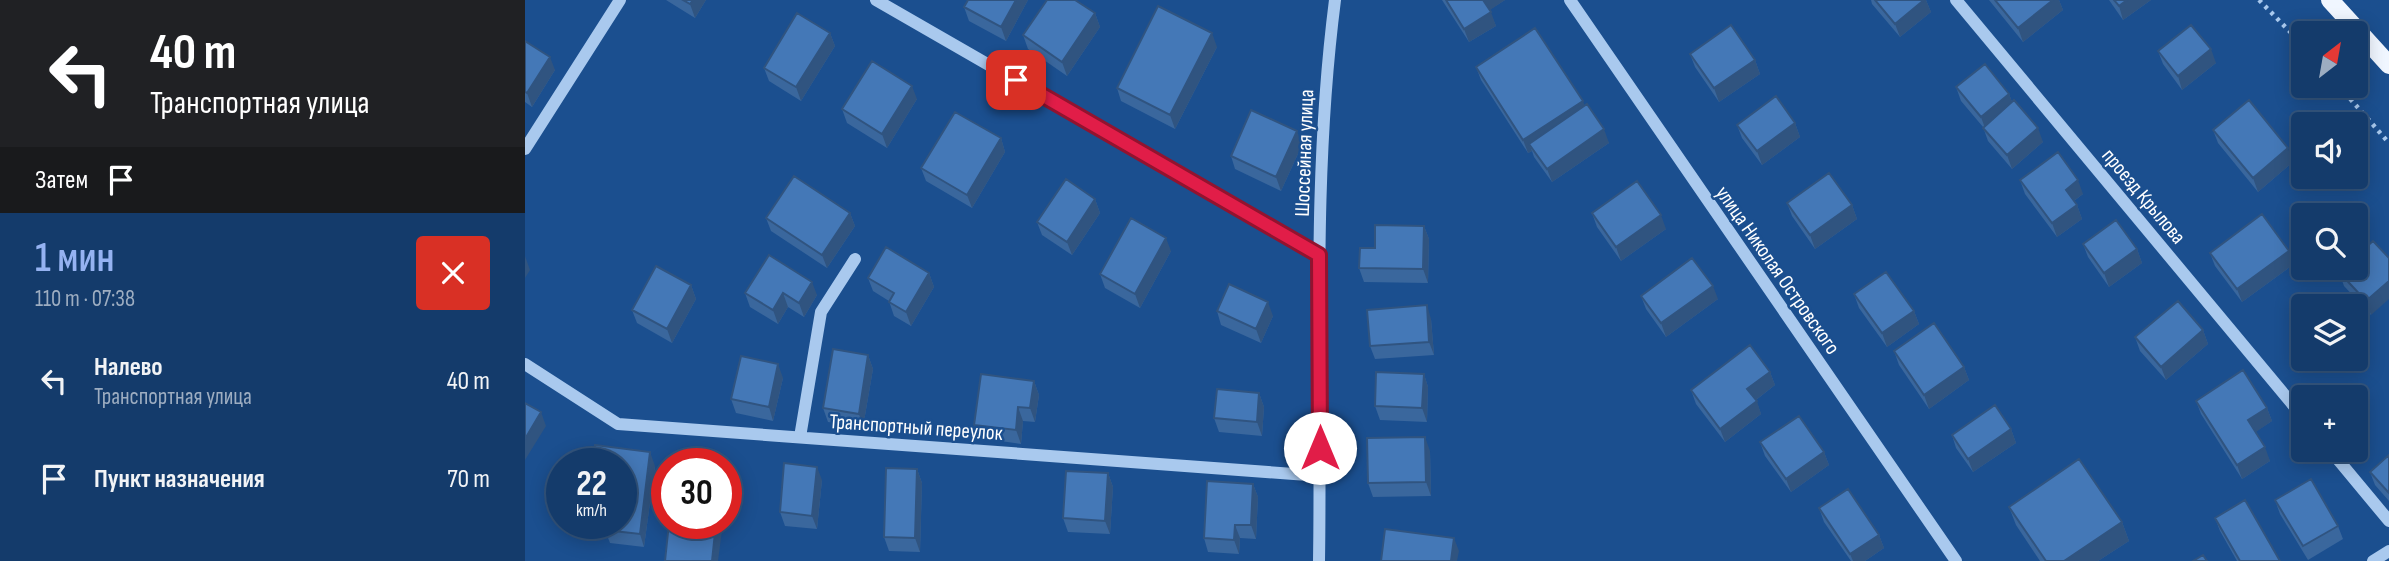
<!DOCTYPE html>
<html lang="ru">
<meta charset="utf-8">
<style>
body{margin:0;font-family:"Sofia Sans Condensed",sans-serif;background:#1d4271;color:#f1f3f6;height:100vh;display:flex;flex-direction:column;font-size:26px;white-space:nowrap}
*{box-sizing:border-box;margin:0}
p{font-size:23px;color:#9dadc1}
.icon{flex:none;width:38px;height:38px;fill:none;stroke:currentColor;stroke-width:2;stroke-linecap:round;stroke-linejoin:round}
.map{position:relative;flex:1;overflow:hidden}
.panel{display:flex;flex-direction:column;background:#143b6b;width:525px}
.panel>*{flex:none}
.guide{background:#202124;color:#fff;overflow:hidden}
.needle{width:46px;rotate:31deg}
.tools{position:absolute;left:1766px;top:21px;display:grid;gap:14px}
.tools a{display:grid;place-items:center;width:77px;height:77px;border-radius:7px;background:#143b6b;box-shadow:0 4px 18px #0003,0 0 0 2px #33557e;font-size:35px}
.speed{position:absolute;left:21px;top:448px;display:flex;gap:14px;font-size:35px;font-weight:700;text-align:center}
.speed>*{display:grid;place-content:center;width:91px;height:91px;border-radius:50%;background:#143b6b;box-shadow:0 4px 18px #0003,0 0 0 2px #33557e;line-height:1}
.speed small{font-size:18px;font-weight:400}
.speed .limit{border:10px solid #d22;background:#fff;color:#111}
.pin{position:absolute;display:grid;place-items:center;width:60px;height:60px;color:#fff;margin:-30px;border-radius:14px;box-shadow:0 4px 10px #0006}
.me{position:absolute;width:77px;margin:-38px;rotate:0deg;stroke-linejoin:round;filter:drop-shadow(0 0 5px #0008)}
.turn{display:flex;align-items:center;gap:24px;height:147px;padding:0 35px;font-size:32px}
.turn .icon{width:91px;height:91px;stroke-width:2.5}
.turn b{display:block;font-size:49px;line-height:60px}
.then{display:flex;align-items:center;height:66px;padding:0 35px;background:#0003;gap:14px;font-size:26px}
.round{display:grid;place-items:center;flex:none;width:74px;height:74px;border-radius:7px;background:#1d4271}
.headline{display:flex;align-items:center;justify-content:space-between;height:119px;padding:0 35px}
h1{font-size:42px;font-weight:600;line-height:52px;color:#95b2f1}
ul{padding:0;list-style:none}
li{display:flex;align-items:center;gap:21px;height:98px;padding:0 35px}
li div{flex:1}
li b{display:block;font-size:26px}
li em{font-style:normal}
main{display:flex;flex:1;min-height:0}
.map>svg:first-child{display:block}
</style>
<main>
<section class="panel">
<div class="guide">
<div class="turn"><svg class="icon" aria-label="left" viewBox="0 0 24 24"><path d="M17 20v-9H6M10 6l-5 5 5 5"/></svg><div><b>40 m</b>Транспортная улица</div></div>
<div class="then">Затем<svg class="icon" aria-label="arrive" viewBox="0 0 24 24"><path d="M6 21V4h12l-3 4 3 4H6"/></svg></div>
</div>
<div class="headline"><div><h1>1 мин</h1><p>110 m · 07:38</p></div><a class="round" style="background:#d93025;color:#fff"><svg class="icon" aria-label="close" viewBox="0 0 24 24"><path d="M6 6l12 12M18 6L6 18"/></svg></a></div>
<ul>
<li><svg class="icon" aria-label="left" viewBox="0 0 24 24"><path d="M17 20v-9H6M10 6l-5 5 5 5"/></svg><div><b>Налево</b><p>Транспортная улица</p></div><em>40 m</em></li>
<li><svg class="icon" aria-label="arrive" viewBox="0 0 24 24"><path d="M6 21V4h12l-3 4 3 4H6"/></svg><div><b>Пункт назначения</b></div><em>70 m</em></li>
</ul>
</section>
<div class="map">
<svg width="1864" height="561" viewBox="0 0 1864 561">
<rect width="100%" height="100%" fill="#1b4f8f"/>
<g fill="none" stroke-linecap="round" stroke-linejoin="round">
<path stroke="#a9c9ee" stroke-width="4.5" stroke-dasharray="3.5 5" stroke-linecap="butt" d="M1734 0 1778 45
M1814 86 1864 143"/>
<path stroke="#a9c9ee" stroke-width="12" d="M351 0 794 255
M1045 0 1431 561
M1431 0 1778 417
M0 149 95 0
M0 364 93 424 796 476
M275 437 296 312 330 259
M1805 450 1864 521
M794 561C797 374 786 186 810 0
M1848 561 1864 551"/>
<path stroke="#f0f6ff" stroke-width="18" d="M1805 0 1864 65"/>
</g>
<path fill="#3a679d" d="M141 0H181L170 18Z
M503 0 481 41 444 21 439 7Z
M917 0H980L964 10 971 26 944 42Z
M1346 0H1401L1406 12 1375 37 1347 4Z
M1464 0H1534L1538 10 1498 42Z
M1584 0H1626L1598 20Z
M570 13 575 27 542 76 503 49 498 35Z
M305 33 310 46 276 101 244 81 239 68Z
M0 41 30 70 7 107 0 102Z
M692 47 650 129 596 101 592 88Z
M1633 51 1691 63 1657 90 1638 64Z
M1165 54 1230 60 1235 74 1194 102 1170 67Z
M951 67 1060 106 1084 143 1027 182 1009 157 1007 151 1003 153 956 80Z
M1431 87 1484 94 1487 102 1518 142 1487 169 1463 141 1458 127 1436 101Z
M392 99 362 148 322 123 317 109Z
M1270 123 1275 137 1237 165 1217 138 1212 125Z
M1688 130 1768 162 1733 192 1693 143Z
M476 138 480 152 447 208 401 181 396 168Z
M777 145 756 191 710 169 706 156Z
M1495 180 1558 194 1549 201 1552 205 1557 219 1532 237 1500 194Z
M570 199 575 213 547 255 517 235 512 222Z
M1262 203 1327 205 1332 219 1290 249 1267 216Z
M325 213 330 226 302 268 246 231 241 218Z
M1067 213 1141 229 1096 261 1072 227Z
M899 226 904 239 903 283 839 282 834 268Z
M1848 241 1846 315 1819 286 1814 272Z
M1558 244 1612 249 1617 263 1584 287 1563 257Z
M646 251 615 308 580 288 575 274Z
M1764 251 1769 264 1717 302 1690 266 1685 253Z
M244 255 292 295 279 317 263 307 253 324 225 307 220 293Z
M404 273 409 287 386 326 369 316 364 301 348 291 343 278Z
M166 285 171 299 147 343 112 323 107 310Z
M1329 294 1389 311 1394 324 1362 347 1334 308Z
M1116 296 1193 299 1141 337 1121 309Z
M692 311 748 316 736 343 696 325Z
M906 319 909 355 850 359 845 346Z
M1678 330 1683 344 1641 380 1615 351 1610 337Z
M1369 351 1439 367 1444 380 1404 409 1374 365Z
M343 355 348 369 338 427 303 422 298 408Z
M1245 372 1250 385 1231 400 1236 414 1200 442 1171 404 1166 390Z
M899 374 903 387 902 422 855 420 850 406Z
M258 378 248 421 211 413 206 399Z
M509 381 514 395 510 422 498 421 496 444 454 438 449 425Z
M734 393 739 407 737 436 694 432 689 418Z
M1671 401 1742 408 1747 421 1730 432 1745 461 1717 479 1676 414Z
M1486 429 1491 443 1448 472 1431 448 1427 435Z
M1235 442 1299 452 1304 465 1266 492 1240 456Z
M905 451 906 496 848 497 843 483Z
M1864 455V501L1850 485 1845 472Z
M130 466 119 547 85 543 80 530Z
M392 469 397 483 395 552 364 551 359 537Z
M583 473 588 487 585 534 543 532 538 518Z
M297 480 292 529 260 526 255 512Z
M728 484 733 497 731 539 715 538 714 554 683 552 679 538Z
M1750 500 1813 526 1818 539 1783 560 1755 514Z
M1484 507 1597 522 1604 541 1573 561H1515L1491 525Z
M1294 508 1354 535 1359 548 1340 561H1326L1299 522Z
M1690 518 1755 561H1712L1695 531Z"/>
<path fill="#305480" d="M168 0H181L170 18 165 4Z
M491 0H503L481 41 476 27Z
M957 0H980L962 12Z
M1399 0H1401L1406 12 1375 37 1370 24Z
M1528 0H1534L1538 10 1498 42 1493 28Z
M1602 0H1626L1598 20 1594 6Z
M966 12 971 26 944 42 939 29Z
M570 13 575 27 542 76 537 62Z
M305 33 310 46 276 101 271 87Z
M687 33 692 47 650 129 645 115Z
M1686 49 1691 63 1657 90 1653 76Z
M25 57 30 70 7 107 2 93Z
M1230 60 1235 74 1194 102 1189 88Z
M387 86 392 99 362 148 357 134Z
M1484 94 1489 107 1461 131 1456 117Z
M1058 101 1063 114 1004 144 1007 151 1003 153 998 140Z
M1270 123 1275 137 1237 165 1232 151Z
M1513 128 1518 142 1487 169 1482 155Z
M1079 129 1084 143 1027 182 1022 169Z
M772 131 777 145 756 191 751 177Z
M476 138 480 152 447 208 442 195Z
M1763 148 1768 162 1733 192 1728 178Z
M1553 180 1558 194 1546 203 1541 190Z
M570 199 575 213 547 255 542 242Z
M1327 205 1332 219 1290 249 1285 235Z
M1552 205 1557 219 1532 237 1527 223Z
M325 213 330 226 302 268 297 255Z
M1136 215 1141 229 1096 261 1091 247Z
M899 226 904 239 903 283 898 269Z
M641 238 646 251 615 308 610 294Z
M1612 249 1617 263 1584 287 1579 273Z
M1764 251 1769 264 1717 302 1712 289Z
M0 256 5 270 0 278Z
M404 273 409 287 386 326 381 312Z
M1864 281V299L1846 315 1841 301Z
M287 282 292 295 279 317 274 303Z
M166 285 171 299 147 343 142 329Z
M1188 286 1193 299 1141 337 1136 323Z
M258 293 263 307 253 324 248 310Z
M743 302 748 316 736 343 731 329Z
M902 305 906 319 909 355 904 342Z
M1389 311 1394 324 1362 347 1357 333Z
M1678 330 1683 344 1641 380 1636 367Z
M343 355 348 369 338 427 334 414Z
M253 364 258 378 248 421 244 407Z
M1439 367 1444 380 1404 409 1399 395Z
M1245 372 1250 385 1227 403 1222 389Z
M899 374 903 387 902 422 897 408Z
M509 381 514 395 510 422 505 408Z
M734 393 739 407 737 436 732 422Z
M1232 401 1236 414 1200 442 1195 429Z
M493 407 498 421 496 444 491 430Z
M1742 408 1747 421 1728 434 1723 420Z
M16 412 21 426 0 460V439Z
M1486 429 1491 443 1448 472 1443 459Z
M900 437 905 451 906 496 901 482Z
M1740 447 1745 461 1717 479 1712 465Z
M125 452 130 466 119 547 115 534Z
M1299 452 1304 465 1266 492 1261 479Z
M292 467 297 480 292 529 287 516Z
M392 469 397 483 395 552 390 538Z
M583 473 588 487 585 534 580 521Z
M728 484 733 497 731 539 726 525Z
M1597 522 1604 541 1573 561H1539Z
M191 523H198L193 561H187Z
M710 525 715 538 714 554 709 540Z
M1354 535 1359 548 1340 561H1328L1325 554Z
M929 538 934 551 932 561H926Z"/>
<path fill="#4478b7" stroke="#305480" stroke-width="2" d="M158 0H168L165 4Z
M443 0H491L476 27 439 7Z
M522 0H550L570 13 537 62 498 35Z
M921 0H958L966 12 939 29Z
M1350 0H1399L1370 24Z
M1470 0H1528L1493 28Z
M1589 0H1602L1594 6Z
M633 6 687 33 645 115 592 88Z
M272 13 305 33 271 87 239 68Z
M1206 25 1230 60 1189 88 1165 54Z
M1666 25 1686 49 1653 76 1633 51Z
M1010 28 1058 101 998 140 951 67Z
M0 41 25 57 2 93 0 92Z
M347 61 387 86 357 134 317 109Z
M1460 64 1484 94 1456 117 1431 87Z
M1251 96 1270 123 1232 151 1212 125Z
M1489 100 1513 128 1482 155 1458 128Z
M1724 100 1763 148 1728 178 1688 130Z
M1062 104 1079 129 1022 169 1004 144Z
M726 110 772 131 751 177 706 156Z
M430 112 476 138 442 195 396 168Z
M1533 152 1553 180 1541 190 1552 205 1527 223 1495 180Z
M1304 173 1327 205 1285 235 1262 203Z
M269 176 325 213 297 255 241 218Z
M541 179 570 199 542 242 512 222Z
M1112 181 1136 215 1091 247 1067 213Z
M1737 214 1764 251 1712 289 1685 253Z
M606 218 641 238 610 294 575 274Z
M1591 220 1612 249 1579 273 1558 244Z
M850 225 899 226 898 269 834 268 835 248H850Z
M1848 241 1864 258V281L1841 301 1814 272 1819 268H1830V257Z
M361 247 404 273 381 312 364 302 369 293 343 278Z
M244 255 287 282 274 303 258 293 248 310 220 293Z
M1167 258 1188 286 1136 323 1116 296Z
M131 266 166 285 142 329 107 310Z
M1361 272 1389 311 1357 333 1329 294Z
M704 284 743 302 731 329 692 311Z
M1653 301 1678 330 1636 367 1610 337Z
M902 305 904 342 845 346 842 310Z
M1409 323 1439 367 1399 395 1369 351Z
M1225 345 1245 372 1222 389 1232 401 1195 429 1166 390Z
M308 349 343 355 334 414 298 408Z
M216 356 253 364 244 407 206 399Z
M1718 370 1742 408 1723 420 1740 447 1712 465 1671 401Z
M851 372 899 374 897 408 850 406Z
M456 374 509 381 505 408 493 407 491 430 449 425Z
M692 389 734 393 732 422 689 418Z
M0 403 16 412 0 439Z
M1470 405 1486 429 1443 459 1427 435Z
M1274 416 1299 452 1261 479 1235 442Z
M900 437 901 482 843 483 842 438Z
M70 445 125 452 115 534 80 530 81 523H96V464H67Z
M1864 455V493L1845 472Z
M1554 459 1597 522 1539 561H1521L1484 507Z
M259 463 292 467 287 516 255 512Z
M361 468 392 469 390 538 359 537Z
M541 471 583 473 580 521 538 518Z
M1786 479 1813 526 1778 546 1750 500Z
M682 481 728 484 726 525H710L709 540 679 538Z
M1323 489 1354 535 1325 554 1294 508Z
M1720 500 1755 561H1715L1690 518Z
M144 523H191L187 561H140Z
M860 529 929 538 926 561H856Z
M1678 555 1682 561H1668Z"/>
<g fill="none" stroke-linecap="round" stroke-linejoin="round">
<g stroke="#92132f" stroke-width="18">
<path id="route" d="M491 80 794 255 795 448"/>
</g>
<use href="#route" stroke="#e11d48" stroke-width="12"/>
</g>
<g text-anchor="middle" stroke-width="5" stroke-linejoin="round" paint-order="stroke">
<g font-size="21" fill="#fff" stroke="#1b4f8f">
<text transform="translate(779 153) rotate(-88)" y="7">Шоссейная улица</text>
<text transform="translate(1619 196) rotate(50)" y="7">проезд Крылова</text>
<text transform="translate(1253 270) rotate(55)" y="7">улица Николая Островского</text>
<text transform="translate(391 427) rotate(4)" y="7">Транспортный переулок</text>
</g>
</g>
</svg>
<div class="tools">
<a><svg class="needle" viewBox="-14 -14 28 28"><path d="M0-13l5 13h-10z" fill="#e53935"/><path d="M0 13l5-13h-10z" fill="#9dadc1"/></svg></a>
<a><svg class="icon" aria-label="sound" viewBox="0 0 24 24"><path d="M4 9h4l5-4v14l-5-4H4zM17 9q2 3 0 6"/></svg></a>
<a><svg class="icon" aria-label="search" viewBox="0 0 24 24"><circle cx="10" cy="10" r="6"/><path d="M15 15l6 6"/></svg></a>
<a><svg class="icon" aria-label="layers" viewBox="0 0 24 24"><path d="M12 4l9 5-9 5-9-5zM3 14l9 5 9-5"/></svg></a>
<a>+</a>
</div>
<div class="speed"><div>22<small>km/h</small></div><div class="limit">30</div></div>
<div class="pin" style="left:491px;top:80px;background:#d93025"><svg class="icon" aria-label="arrive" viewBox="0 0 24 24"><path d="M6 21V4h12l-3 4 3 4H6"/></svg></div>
<svg class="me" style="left:795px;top:448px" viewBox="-20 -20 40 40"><circle r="19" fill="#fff"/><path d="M0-13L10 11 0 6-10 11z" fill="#e11d48"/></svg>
</div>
</main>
